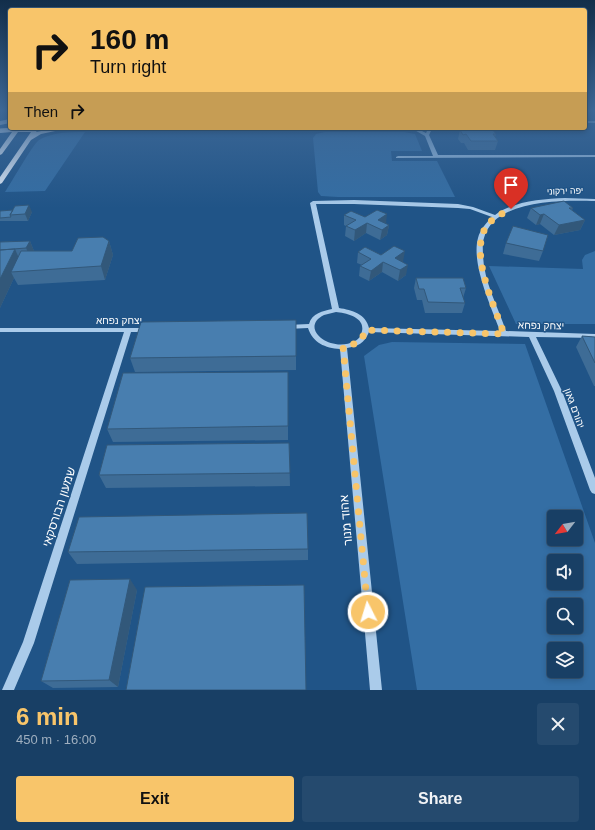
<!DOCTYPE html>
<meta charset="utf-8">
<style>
body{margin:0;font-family:Arial,"Noto Sans Hebrew",sans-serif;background:#254a6e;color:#f1f3f6;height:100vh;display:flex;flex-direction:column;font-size:15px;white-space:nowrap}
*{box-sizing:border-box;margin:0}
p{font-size:13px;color:#9fafbf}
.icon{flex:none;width:22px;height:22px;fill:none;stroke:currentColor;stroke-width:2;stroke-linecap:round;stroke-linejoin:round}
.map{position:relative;height:690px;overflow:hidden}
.side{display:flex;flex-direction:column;background:#183f65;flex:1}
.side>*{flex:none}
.top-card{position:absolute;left:8px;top:8px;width:579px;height:122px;border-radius:4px;box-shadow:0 2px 6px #0003,0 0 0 1px #365879;background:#f8c56a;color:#111;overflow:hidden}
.needle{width:26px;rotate:239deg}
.tools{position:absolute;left:547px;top:510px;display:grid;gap:8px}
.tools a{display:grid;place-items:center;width:36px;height:36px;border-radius:4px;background:#183f65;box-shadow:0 2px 6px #0003,0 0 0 1px #365879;font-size:20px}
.pin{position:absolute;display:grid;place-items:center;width:34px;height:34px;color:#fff;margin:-41px -17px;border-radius:50% 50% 50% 0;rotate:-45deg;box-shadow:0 0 4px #0007}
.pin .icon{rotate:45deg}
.me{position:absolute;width:44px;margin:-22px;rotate:355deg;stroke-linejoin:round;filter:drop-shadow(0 0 3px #0008)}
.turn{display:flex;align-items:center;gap:14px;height:84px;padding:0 16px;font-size:18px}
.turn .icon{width:52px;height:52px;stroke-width:2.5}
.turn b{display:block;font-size:28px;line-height:34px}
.then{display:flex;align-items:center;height:38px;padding:0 16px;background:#0003;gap:8px;font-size:15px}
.round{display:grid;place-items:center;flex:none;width:42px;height:42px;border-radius:4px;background:#254a6e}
.overview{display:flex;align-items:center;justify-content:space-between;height:68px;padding:0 16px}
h1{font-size:24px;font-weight:700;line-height:30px;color:#f8c56a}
.primary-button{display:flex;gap:8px;margin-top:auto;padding:8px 16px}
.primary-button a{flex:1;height:46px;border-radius:4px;background:#f8c56a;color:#111;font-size:16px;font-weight:700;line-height:46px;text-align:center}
.primary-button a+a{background:#254a6e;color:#f1f3f6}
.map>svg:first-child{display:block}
</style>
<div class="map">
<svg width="595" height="690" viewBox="0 0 595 690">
<rect width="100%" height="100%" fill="#205487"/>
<path fill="#346ea4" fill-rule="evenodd" d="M85 132 45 191 5 192C11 183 33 144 39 140 53 132 69 132 85 132Z
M325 132H404L415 134 422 151H391L392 161H437L455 197H338L321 196 318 192 313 138 316 134Z
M595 251V324H516L489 266 583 269 582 260 585 255Z
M392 342 525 344 595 543V690H417L364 356 379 345ZM554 517H576V539H554ZM554 561H576V583H554ZM554 605H576V627H554ZM554 649H576V671H554Z"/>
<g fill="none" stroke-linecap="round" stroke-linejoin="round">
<path fill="#aacbea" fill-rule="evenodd" d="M585 121H595V123H585Z
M153 128H334L332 129 35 131 33 130 35 129Z
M411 128H416L426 133 428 129 436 128 431 131 429 135 438 155H595V157L396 158V157L398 156H433L425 136Z
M565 198 595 199V201C564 200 494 199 484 238 482 243 483 250 483 256 484 282 498 307 506 331L595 334V338L536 337 562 391 595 478V494L592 493 590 490 554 391 529 337 369 332C364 344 358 346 347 348L382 690H370L340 349C325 348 313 343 308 328L287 329 284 327 287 325 309 324C312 313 323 311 332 309L310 203 313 201 354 200 458 204 473 207 495 215C514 201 542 199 565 198ZM316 204H354L458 208 470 209 492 217C486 223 480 230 478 238 471 264 491 306 500 331L369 328C366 314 352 310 339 308ZM336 312C346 313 365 317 362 331 361 336 359 339 355 341 331 354 298 328 324 315 328 314 332 313 336 312Z
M0 328H147L150 330 147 332H131L34 643 14 690H2L23 642 124 332H0Z"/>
<path fill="#eef5fe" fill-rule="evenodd" d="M10 119V123L0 125V121Z
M15 128H39L36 132 57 128 60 130 41 134 31 140 2 183 0 184V177L31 132H18L2 154 0 155V149L12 132 0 133V129Z"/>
<path stroke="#fff" stroke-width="1" d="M64 128H98
M0 129 19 128"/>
</g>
<path fill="#3e6c96" d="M460 130 496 134 495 137 498 141 495 150H468L464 143H461L458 139Z
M531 208H573L572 210 585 220 580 230 554 235 540 224 536 225 527 218Z
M0 211 32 212 28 221H0Z
M344 215 365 217 389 225 387 235 380 240 366 233 354 241 345 236 346 226 344 225Z
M30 241 34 251H72L109 241 113 255 105 280 18 285 14 278 0 308V242Z
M506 243 543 251 539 261 503 254Z
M358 252 381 255 403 262 406 275 398 281 382 272 369 281 359 276 360 266 362 265 357 263Z
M416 278 466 288 463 298 465 303 462 313H425L422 300H417L414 288Z
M582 336 595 337V386H594L576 347Z
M296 356V370L135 372 130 358Z
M288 372V440L113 442 107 429Z
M289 443 290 486 106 488 99 475Z
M308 549V560L77 564 68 552Z
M137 590 118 687 53 688 41 681Z"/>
<path fill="#32587a" d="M29 205 32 212 28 221 25 214Z
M387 214 386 224 378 220Z
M544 214 540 224 536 225 540 215Z
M585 220 580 230 554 235 559 225Z
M367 223 366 233 354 241 355 230Z
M389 225 387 235 380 240 382 230Z
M30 241 34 251 31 259 26 248Z
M109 241 113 255 105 280 101 266Z
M15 249 21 263 11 272 14 278 0 308V279Z
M405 251 403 262 395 268V258Z
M383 262 382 272 369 281 371 271Z
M408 265 406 275 398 281 400 270Z
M130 579 137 590 118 687 109 680Z"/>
<path fill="#487eaf" stroke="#32587a" d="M460 130H493L496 134H493L498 141H471L466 134 463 135Z
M564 201 573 208H569L585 220 559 225 544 214 540 215 531 208Z
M29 205 25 214 10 215 15 206Z
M13 210 10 215 11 217 0 218V211Z
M377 210 387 214 378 220 389 225 382 230 367 223 355 230 346 226 356 220 344 215 351 211 365 217Z
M513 226 548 235 543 251 506 243Z
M103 237 109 241 101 266 11 272 21 251H72L78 238Z
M30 241 26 248 0 250V242Z
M394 246 405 251 395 258 408 265 400 270 383 262 371 271 360 266 371 259 358 252 365 247 381 255Z
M15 249 0 279V250Z
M416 278H463L466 288H460L465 303 428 302 424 289H419Z
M296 320V356L130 358 141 322Z
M582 336 595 337V363Z
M288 372V426L107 429 123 373Z
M289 443 290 473 99 475 107 445Z
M307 513 308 549 68 552 79 517Z
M130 579 109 680 41 681 70 580Z
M304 585 306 690H126L145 587Z"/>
<linearGradient id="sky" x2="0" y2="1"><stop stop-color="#122e4a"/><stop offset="0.53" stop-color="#3c6796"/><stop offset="1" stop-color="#3c6796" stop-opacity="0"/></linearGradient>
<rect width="595" height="208" fill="url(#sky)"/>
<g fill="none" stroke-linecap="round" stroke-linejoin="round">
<path stroke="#f8c56a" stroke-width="7" stroke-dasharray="0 12.6" d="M368 612 343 347C355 345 362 341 366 330L504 334C495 307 469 254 486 227 492 218 502 214 511 209"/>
</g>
<g text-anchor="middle" stroke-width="3" stroke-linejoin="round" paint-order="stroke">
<g font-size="9" fill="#fff" stroke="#205487">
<text transform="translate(565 191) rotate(-2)" y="3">יפה ירקוני</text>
</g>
<g font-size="10" fill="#fff" stroke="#205487">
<text x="119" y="324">יצחק נפחא</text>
<text transform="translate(541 325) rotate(1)" y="4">יצחק נפחא</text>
<text transform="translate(575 408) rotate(70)" y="4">יהורם גאון</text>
</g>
<g font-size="12" fill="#fff" stroke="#205487">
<text transform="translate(59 507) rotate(-72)" y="4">שמעון הבורסקאי</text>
<text transform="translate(346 520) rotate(-95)" y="4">אהוד מנור</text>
</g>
</g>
</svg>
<div class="tools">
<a><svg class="needle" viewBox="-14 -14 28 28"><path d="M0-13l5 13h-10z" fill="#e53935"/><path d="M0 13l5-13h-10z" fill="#9fafbf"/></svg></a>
<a><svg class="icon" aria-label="sound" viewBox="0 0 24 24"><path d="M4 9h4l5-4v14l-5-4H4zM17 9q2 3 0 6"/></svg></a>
<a><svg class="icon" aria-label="search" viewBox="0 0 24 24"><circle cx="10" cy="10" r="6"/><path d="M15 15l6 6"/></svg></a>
<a><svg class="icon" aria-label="layers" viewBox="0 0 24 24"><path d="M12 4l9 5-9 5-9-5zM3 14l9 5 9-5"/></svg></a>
</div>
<div class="pin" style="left:511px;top:209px;background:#d93025"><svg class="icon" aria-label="arrive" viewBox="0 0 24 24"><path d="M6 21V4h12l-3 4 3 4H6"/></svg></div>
<svg class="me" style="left:368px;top:612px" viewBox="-20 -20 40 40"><circle r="17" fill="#f8c56a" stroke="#fff" stroke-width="3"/><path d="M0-11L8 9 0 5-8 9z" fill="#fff"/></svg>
<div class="top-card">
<div class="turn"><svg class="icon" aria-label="right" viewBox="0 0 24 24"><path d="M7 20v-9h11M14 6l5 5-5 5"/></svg><div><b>160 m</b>Turn right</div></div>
<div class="then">Then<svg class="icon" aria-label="right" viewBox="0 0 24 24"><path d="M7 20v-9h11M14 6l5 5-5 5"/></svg></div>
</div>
</div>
<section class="side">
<div class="overview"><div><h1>6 min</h1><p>450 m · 16:00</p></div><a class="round"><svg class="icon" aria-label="close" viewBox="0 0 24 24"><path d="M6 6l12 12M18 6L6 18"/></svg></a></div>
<div class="primary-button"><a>Exit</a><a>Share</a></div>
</section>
